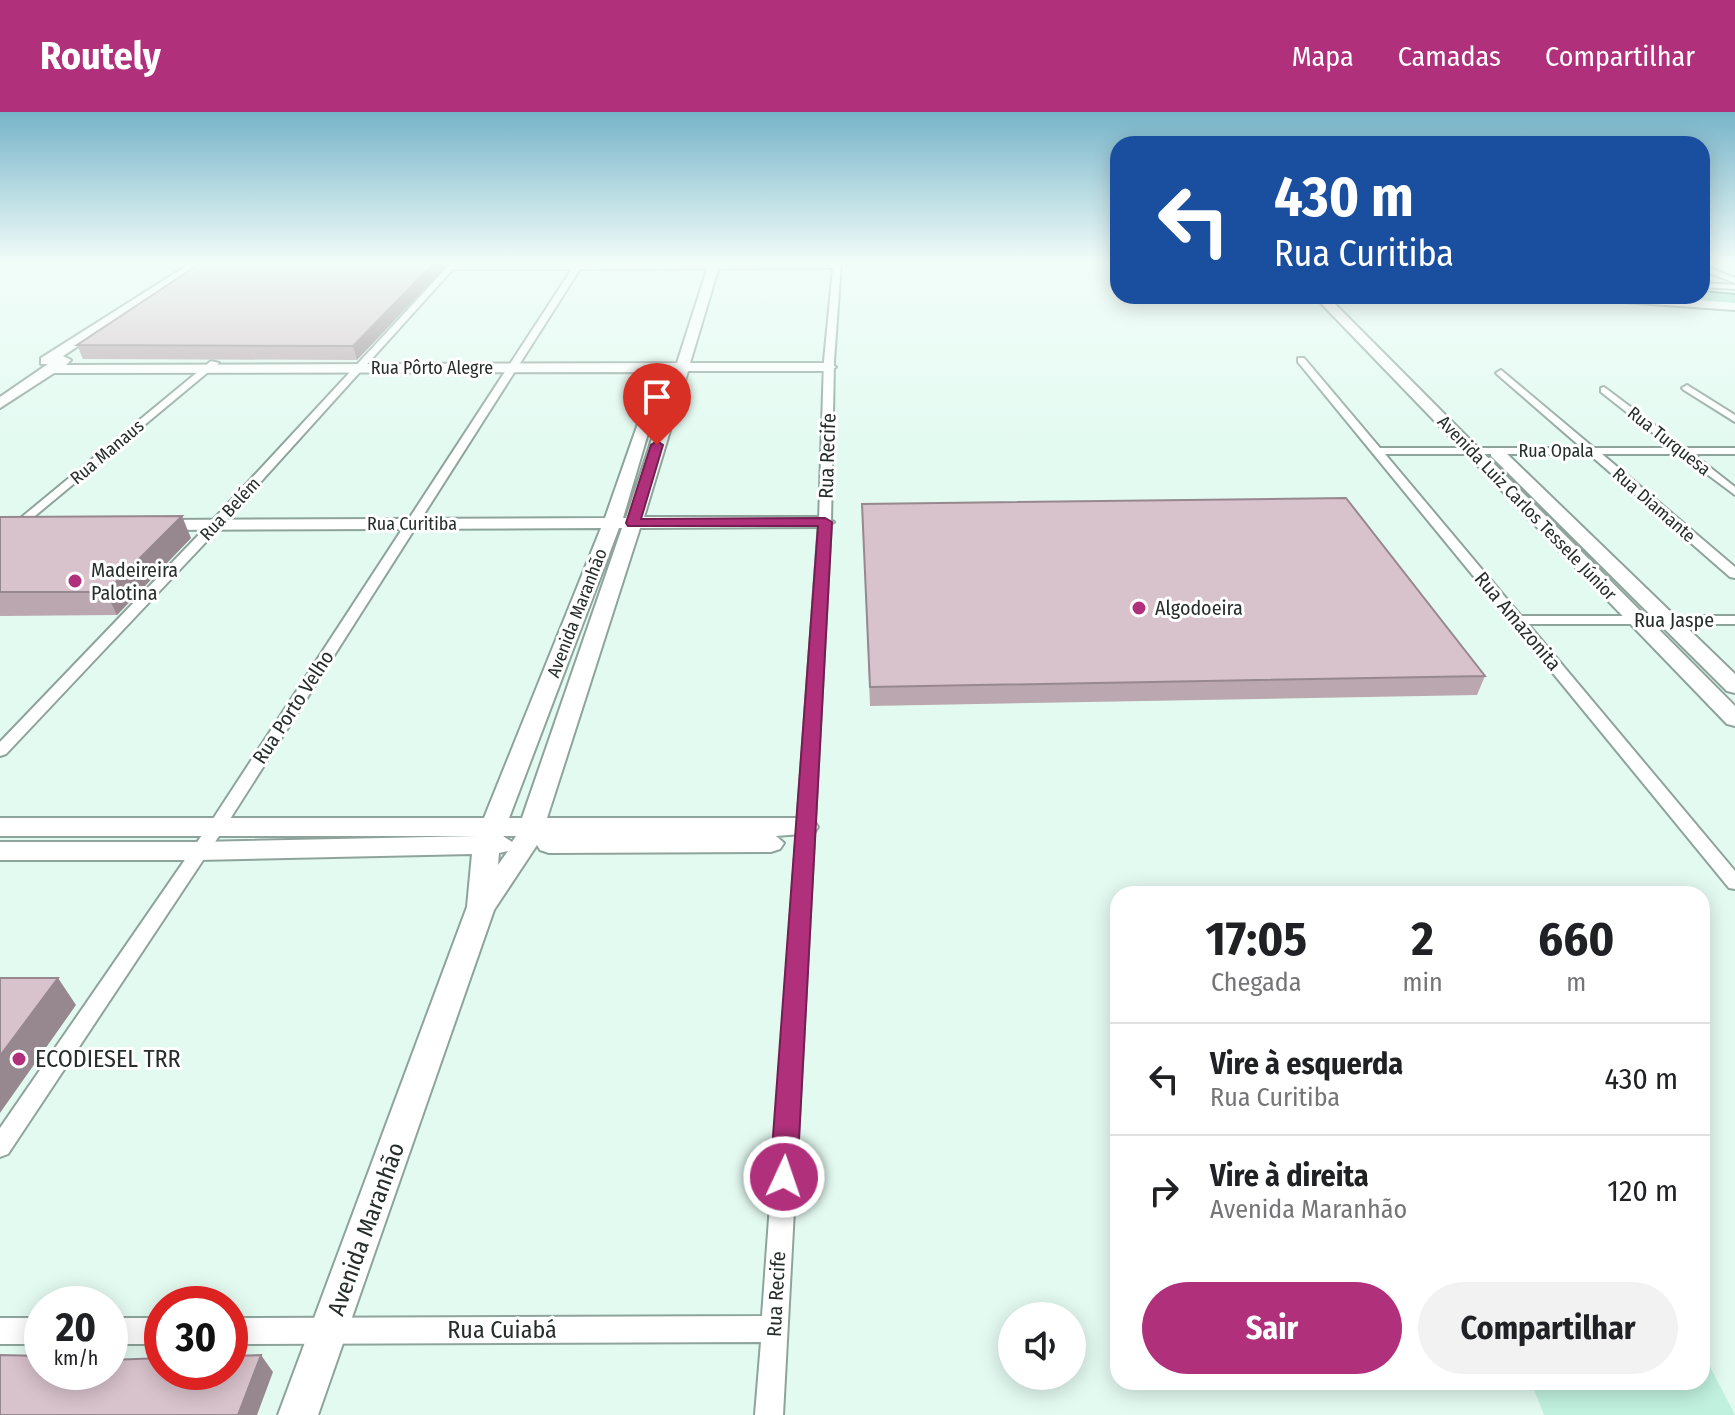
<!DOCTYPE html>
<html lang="pt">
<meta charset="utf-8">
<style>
body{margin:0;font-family:"Fira Sans Condensed",sans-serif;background:#f2f2f2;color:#202124;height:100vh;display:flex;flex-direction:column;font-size:30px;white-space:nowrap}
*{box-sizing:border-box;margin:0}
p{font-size:26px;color:#757577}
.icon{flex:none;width:44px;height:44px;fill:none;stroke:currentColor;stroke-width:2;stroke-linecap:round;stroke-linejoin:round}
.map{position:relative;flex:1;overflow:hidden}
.sheet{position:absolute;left:1110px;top:774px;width:600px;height:504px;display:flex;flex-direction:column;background:#fff;border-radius:24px;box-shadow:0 4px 20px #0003}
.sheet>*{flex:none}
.banner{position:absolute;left:1110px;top:24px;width:600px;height:168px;border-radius:24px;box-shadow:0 4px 20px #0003;background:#1a4fa0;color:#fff;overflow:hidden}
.controls{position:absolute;left:998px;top:1190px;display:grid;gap:16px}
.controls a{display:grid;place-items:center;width:88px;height:88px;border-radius:50%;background:#fff;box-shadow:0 4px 20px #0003;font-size:40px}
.speed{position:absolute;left:24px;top:1174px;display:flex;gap:16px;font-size:40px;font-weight:700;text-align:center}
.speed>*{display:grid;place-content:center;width:104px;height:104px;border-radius:50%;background:#fff;box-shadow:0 4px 20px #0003;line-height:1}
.speed small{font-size:20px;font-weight:400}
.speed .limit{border:12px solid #d22;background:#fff;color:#111}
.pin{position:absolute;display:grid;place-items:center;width:68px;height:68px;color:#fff;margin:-82px -34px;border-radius:50% 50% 50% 0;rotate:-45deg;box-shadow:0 0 8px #0007}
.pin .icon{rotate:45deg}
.me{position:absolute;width:88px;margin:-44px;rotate:3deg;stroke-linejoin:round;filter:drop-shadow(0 0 6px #0008)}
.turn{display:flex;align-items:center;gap:28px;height:168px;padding:0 32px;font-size:36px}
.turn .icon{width:104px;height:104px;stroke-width:2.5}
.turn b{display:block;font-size:56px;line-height:68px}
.eta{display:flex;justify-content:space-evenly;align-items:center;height:136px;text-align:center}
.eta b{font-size:48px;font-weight:700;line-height:56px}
.primary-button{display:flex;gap:16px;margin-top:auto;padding:16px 32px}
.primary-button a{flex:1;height:92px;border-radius:48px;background:#b1307c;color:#fff;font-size:32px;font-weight:700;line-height:92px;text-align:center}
.primary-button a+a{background:#f2f2f2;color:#202124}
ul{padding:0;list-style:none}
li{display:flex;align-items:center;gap:24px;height:112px;padding:0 32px;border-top:2px solid #e0e0e0}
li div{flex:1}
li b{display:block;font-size:30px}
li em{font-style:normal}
header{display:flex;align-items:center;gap:48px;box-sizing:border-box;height:112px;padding:0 40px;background:#b1307c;color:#fff}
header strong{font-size:38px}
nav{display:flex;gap:44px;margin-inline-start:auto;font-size:28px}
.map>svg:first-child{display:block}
</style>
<header>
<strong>Routely</strong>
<nav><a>Mapa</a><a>Camadas</a><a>Compartilhar</a></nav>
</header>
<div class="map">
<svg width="1735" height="1303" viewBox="0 0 1735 1303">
<rect width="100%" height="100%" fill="#e3faf1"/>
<path fill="#c0f1de" d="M1702 1239 1735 1303H1544L1531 1270H1702Z"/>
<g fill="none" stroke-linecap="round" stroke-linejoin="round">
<g stroke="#8ea49b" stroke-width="4">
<path id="street" d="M451 151H841L834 249 831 410 783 1303H755L761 1230 230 1232V1206L762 1204 819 410 824 249 833 156 580 157 223 718 8 1042 0 1045V1016L211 710 572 157H453L220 415 6 642 0 644V630L212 409Z
M1702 153 1735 166V171L1702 158Z
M1702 171 1735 173V177L1702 175Z
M1298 246H1304L1380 336H1582L1498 263 1496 261 1501 258 1594 336H1672L1601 280V276L1604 275 1685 336H1735V342H1693L1735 375V383L1680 342H1602L1735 455V466L1730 465 1589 342H1385L1521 504H1735V512H1528L1735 759V777L1729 776 1298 250Z
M211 249 219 251 0 433V423Z
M1687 273 1735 303V310L1684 278 1682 276Z
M0 1206H42V1232H0Z
M110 1206H162V1232H110Z"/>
</g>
<g stroke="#8ea49b" stroke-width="4">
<path id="secondary" d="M191 151H204L63 244 71 248 66 253 677 251 709 151H720L690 251H829L836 255 829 259H688L644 405H825L834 410 825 415 640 416 547 706H805L814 709 818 715 814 721 776 724 784 731 780 737 771 740 549 741 540 738 537 733 494 798 318 1303H278L467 795 472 742 199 748H0V730H199L477 724H0V706H484L601 416 155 418 146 413 155 408 605 406 656 260 54 261 0 296V285L48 252H41V246ZM666 260H674L626 406H623ZM619 416H622L522 706H509ZM503 724H516L512 730ZM508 739 498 753 499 741Z
M1314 184H1327L1735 594V614L1727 612Z
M1590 184H1646L1735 190V198L1596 188Z
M1497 336 1503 338 1735 562V581L1727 579 1491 344V338Z"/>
</g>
<g stroke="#3d8e75" stroke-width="4">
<path id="primary" d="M1702 180 1735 183V191L1698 188 1692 184H1702Z"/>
</g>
<use href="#street" fill="#fff" fill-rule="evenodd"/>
<use href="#secondary" fill="#fff" fill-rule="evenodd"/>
<use href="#primary" fill="#92dac4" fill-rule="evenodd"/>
</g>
<path fill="#baa7af" d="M449 151 357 248 83 247 77 233Z
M862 392 1485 564 1477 583 870 594Z
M0 405 191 426 117 503 0 504Z"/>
<path fill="#97888f" d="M434 151H449L357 248 353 234Z
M182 404 191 426 117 503 106 480Z
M58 866 76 893 0 1001V944Z
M261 1243 273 1260 257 1303H238Z"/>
<path fill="#d8c2cc" stroke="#97888f" stroke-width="2" d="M201 151H434L353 234 77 233Z
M1346 386 1485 564 870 575 862 392Z
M182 404 106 480H0V405Z
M0 866H58L0 944Z
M0 1243 42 1244V1260H110V1248L162 1246V1260H230V1244L261 1243 238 1303H0Z"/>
<linearGradient id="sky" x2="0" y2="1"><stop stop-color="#77b4c9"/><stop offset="0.45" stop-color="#f2fdf9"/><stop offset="1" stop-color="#f2fdf9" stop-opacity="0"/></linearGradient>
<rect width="1735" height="334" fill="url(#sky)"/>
<path fill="#b1307c" stroke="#731f51" stroke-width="2" d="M657 329 663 333 641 407 825 406 832 410 797 1065 793 1073 784 1077 774 1073 770 1065 818 414H628L626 411 651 333Z"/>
<g fill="#b1307c" stroke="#fff" stroke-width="3">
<circle cx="75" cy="469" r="8"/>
<circle cx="1139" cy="496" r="8"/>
<circle cx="19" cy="947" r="8"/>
</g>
<g text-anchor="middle" stroke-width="6" stroke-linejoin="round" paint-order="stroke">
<g font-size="18" fill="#262e2b" stroke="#fff">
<text x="432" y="262">Rua Pôrto Alegre</text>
<text transform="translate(1669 329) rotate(38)" y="6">Rua Turquesa</text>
<text x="1556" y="345">Rua Opala</text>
<text transform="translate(107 340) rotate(-40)" y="6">Rua Manaus</text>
<text transform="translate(1654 393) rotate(41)" y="6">Rua Diamante</text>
<text transform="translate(1527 396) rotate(46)" y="6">Avenida Luiz Carlos Tessele Júnior</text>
<text transform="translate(230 397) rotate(-47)" y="6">Rua Belém</text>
<text x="412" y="418">Rua Curitiba</text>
<text transform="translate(577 501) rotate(-69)" y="6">Avenida Maranhão</text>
</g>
<g font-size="20" fill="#262e2b" stroke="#fff">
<text transform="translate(827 344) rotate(-88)" y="7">Rua Recife</text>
<text x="1674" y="515">Rua Jaspe</text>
<text transform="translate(1518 509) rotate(50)" y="7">Rua Amazonita</text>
<text transform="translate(293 595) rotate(-57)" y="7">Rua Porto Velho</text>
<text transform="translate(776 1182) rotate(-87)" y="7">Rua Recife</text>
</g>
<g font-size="20" fill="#262e2b" stroke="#fff" text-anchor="start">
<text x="91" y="465">Madeireira<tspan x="91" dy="23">Palotina</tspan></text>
<text x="1155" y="503">Algodoeira</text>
</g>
<g font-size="24" fill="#262e2b" stroke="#fff" text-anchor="start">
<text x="35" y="955">ECODIESEL TRR</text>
</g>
<g font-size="24" fill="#262e2b" stroke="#fff">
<text transform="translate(366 1117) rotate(-70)" y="8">Avenida Maranhão</text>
<text x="502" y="1226">Rua Cuiabá</text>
</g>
</g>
</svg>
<div class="controls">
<a><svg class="icon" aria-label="sound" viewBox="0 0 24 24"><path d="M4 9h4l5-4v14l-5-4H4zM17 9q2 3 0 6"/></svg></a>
</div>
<div class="speed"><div>20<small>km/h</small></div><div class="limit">30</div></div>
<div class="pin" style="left:657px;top:333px;background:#d93025"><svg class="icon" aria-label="arrive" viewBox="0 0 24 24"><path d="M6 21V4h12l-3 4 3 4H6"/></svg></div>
<svg class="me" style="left:784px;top:1065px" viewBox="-20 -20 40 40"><circle r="17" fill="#b1307c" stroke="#fff" stroke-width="3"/><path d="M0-11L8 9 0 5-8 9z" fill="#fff"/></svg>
<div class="banner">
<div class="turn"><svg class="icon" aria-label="left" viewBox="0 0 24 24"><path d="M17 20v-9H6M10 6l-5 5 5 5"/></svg><div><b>430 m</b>Rua Curitiba</div></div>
</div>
<section class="sheet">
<div class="eta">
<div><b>17:05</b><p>Chegada</p></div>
<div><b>2</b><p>min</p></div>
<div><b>660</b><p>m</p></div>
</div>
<ul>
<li><svg class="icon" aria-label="left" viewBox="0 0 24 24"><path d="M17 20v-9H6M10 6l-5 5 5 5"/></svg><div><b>Vire à esquerda</b><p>Rua Curitiba</p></div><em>430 m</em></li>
<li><svg class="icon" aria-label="right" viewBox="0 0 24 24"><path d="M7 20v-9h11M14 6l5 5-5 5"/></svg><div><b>Vire à direita</b><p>Avenida Maranhão</p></div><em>120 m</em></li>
</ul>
<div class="primary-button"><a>Sair</a><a>Compartilhar</a></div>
</section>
</div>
